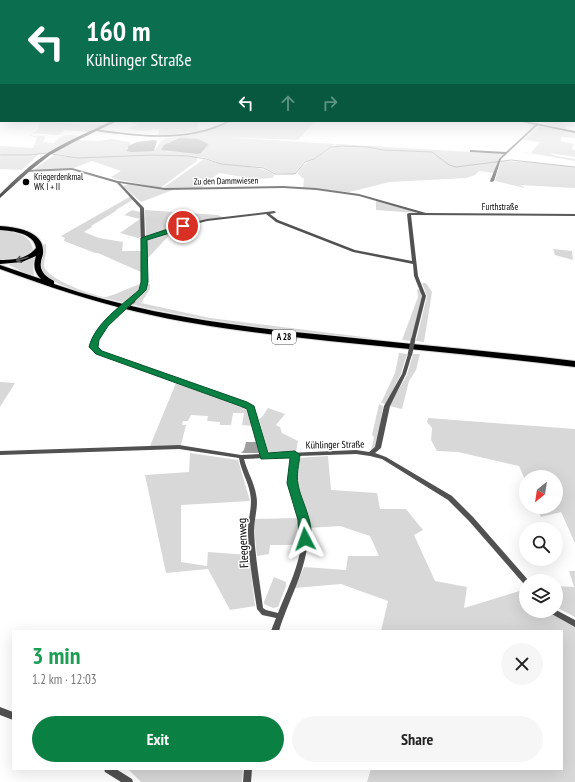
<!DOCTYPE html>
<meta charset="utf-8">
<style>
body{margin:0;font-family:"PT Sans Narrow",sans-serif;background:#f6f6f6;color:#222;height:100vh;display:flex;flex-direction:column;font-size:15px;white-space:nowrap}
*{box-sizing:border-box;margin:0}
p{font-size:13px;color:#767676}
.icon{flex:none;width:22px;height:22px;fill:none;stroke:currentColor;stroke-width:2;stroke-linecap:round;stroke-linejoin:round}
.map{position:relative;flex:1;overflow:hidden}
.details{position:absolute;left:12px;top:630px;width:551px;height:140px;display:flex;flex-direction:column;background:#fff;border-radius:0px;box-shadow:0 4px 16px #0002}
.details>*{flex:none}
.guide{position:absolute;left:0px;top:0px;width:575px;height:122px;box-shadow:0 4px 16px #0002;background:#0b6e4f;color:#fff;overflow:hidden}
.needle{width:26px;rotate:210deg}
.buttons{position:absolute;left:519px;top:470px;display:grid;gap:8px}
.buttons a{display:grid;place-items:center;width:44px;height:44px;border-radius:50%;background:#fff;box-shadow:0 4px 16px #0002;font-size:20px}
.pin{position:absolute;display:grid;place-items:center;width:34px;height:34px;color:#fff;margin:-17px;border:2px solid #fff;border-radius:50%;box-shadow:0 1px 4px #0007}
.me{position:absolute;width:44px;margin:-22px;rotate:356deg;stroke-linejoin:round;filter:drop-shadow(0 0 3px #0008)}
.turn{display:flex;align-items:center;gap:14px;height:84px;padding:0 20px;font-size:18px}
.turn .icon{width:52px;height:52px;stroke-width:2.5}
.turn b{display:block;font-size:28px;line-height:34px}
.lanes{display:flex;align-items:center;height:38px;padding:0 20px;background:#0003;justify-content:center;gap:20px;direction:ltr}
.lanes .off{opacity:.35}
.round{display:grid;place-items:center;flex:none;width:42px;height:42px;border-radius:21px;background:#f6f6f6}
.summary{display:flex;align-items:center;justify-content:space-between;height:68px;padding:0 20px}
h1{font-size:24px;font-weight:700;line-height:30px;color:#1e9e55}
.primary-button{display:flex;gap:8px;margin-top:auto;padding:8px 20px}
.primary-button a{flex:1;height:46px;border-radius:24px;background:#0b8043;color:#fff;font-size:16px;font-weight:700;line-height:46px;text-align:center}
.primary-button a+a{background:#f6f6f6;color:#222}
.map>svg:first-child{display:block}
</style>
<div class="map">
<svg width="575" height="782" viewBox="0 0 575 782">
<rect width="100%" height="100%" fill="#fff"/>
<path fill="#d8d8d8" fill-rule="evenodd" d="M574 110 575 127 566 126 565 129 544 123 545 121H574Z
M126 121H204L197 123 198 127 195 128 203 130 158 137 159 129 136 131 128 128 138 125Z
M231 121H315L298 140 221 137 335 144 313 159 304 162 294 174 275 173 264 167 222 164 206 158 197 157V161L160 188 115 179 111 177 121 171 92 161 71 169 33 170 54 155 80 158 52 153 77 140 97 141 112 139 129 142 131 144 128 146 154 151 163 139C187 135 210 131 231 121ZM209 144 201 153 165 151Z
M40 122 103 125 88 132 65 130 58 135 33 133 39 129Z
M540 126 575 133V138L562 137 560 141 574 144 572 149 575 150V157L549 153 557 156 575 159V161L512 150 531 153 540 142 523 140 534 131H540L535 130Z
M30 134 33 136H44L45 138 43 142 54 143C63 133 66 135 79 136L46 153 39 154 22 170 0 169V156L2 155H0V146L33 148 37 138 28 135Z
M337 144 505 154 498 161H494H499L494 173 479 171 475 175 466 178 390 182 349 192 303 188 304 179 298 174C300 164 308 163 316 158 323 154 330 148 337 144Z
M204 159C227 168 253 163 274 174L273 178 255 179 219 173 211 179 208 185 198 188H163Z
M501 161 531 162 575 167V188L520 185 525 188 495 181Z
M128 184 173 190 141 202 123 186Z
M131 196 134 199 116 210V211L91 226 92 227 84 232 99 238 123 242 122 251H143V273L98 253H95L64 241 65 238 61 236Z
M376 200 419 213 376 210Z
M132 210 141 212 142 237 138 238 120 233 140 219 124 215Z
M145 210 218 215 224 218 208 220 146 237Z
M0 229C13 232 31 234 33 249 25 259 12 260 0 260Z
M174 230 148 258H145L146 240Z
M46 244C47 252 44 259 44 266 46 279 94 296 105 297 111 297 133 286 140 284L139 290 126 303C110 299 49 287 43 272 39 264 44 254 43 245Z
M553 249 572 251 573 260 555 255Z
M35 256 33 266 34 275 31 276 9 265 11 262Z
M422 283H426L432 292 424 342 416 341 427 296Z
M146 284H150V289L141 303 210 318 379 339C295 332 212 324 130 304L143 293Z
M417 289 421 290 422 301 411 341 402 340 418 297Z
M399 353 407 354 401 374 386 404 381 403 395 373Z
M413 354H420L416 370 409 381 402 409 389 406 407 375Z
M0 382 15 383 0 407Z
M176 383 242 407 248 411 254 426 242 425 244 413H233L231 425H220V422L207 421 208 416 191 415 188 421H183L182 425H186L181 445 150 446Z
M379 404 383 406 377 447 371 451 374 437 372 435Z
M268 408 285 414 276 425 280 427 282 433 298 441 296 452 270 453 267 449 259 419 262 417Z
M428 418 575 429V543L561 512 541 517 537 507H556V477H526V482L519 466 458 452 437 451 431 440 432 428 427 422Z
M190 453 238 460 250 501 181 505V562L207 566 208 552 249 555 255 606 230 610 208 569 166 573 145 475 189 472Z
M328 456 331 490 377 493 380 509H406L423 530 414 535 435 581 467 587 464 608 526 589V611H550L575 626V782H367L371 769H562V631H381L388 601 341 584 295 588 304 567 346 570 348 556H379L370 536 340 526 308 528 296 488 295 479 298 458Z
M301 518V545H270L269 554 257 556 253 519Z
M569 571H575V617L556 607V586L574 587Z
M274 577 286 582V586L278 607 273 608 264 604V602Z
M128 769H243L242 782H141Z"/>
<path fill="#9f9f9f" d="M180 138 198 139 209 144 201 153 198 154 161 150 164 145Z
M154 140 157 141 154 151 132 152 126 151 128 149V146L137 142Z
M246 442H256L259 453H241L244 450Z"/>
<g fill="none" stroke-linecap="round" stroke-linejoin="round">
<path stroke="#9f9f9f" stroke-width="1" d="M105 124 112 121
M89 132 103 125
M52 154 78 158 153 155 188 156 206 159 221 164 264 168 275 174H295L305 162 314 159 331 147 342 146 368 147 383 150 432 152 449 165 456 167 511 160 575 167
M0 155H29L47 153"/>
<g stroke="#dbdbdb" stroke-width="2">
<path id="highway" d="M0 226C16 227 45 231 43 253 43 256 41 259 41 262 39 271 46 277 54 281V284C140 314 234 326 325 335 408 344 492 351 575 361V367C493 357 411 349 329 341 265 334 201 327 138 312 91 301 46 286 0 269V265L41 279C34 271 33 266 36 256L22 262 0 264V260C13 260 27 259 36 248 34 233 13 231 0 230Z"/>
</g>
<path fill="#515151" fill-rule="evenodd" d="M228 121H231C199 139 157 139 121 134 112 133 102 133 94 130L95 129C129 134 165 139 199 131 209 129 218 125 228 121Z
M537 123 539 124 501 159 494 181 491 182 490 181 499 159 504 154 471 152H470V150L506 152Z
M72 168 118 181 165 188 283 186 316 188 359 194 426 213 575 214V216L411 215 418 276 426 296 415 340 413 341 411 340 422 296 414 276 413 264 353 252 276 222 266 214 207 221 176 229 145 240 146 282 145 290 134 302H132V300L141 290 142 282 140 208 117 183 72 170 27 172 26 171 27 170ZM120 183 165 190 283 188 316 190 359 196 418 213H409L407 214 412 261 355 250 278 220 270 214 275 213 276 212 274 211 207 219 174 227 145 238 144 208Z
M113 314H117V315C109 323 91 337 98 350L250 404 254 408 256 413 266 454 356 450 369 452 375 447 384 406 402 374 408 354 410 353H412V354L406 374 390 406 381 448 375 453 386 457 452 496 473 517 529 581H526V585L524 584 469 521 448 500 382 459 370 456 356 454 298 456C296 464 294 473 295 481 297 498 308 513 308 531 309 567 289 598 279 631H271L276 618 262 615 257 609C253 583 248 556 248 530 248 517 253 506 250 493 248 481 241 471 239 458L179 449 0 455V451L179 445 241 455 261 454 250 413 249 409 246 406 94 352 92 347C93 333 103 323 113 314ZM292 457C291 465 288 473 289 481 291 496 299 510 301 525 305 556 289 585 278 613L266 610 263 608C260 582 255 557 254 531 254 518 259 506 256 494 254 482 247 471 244 459Z
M556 610 575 620V627L550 613 548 611H556Z
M0 707 13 712V720L0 715Z
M104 769H116L132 779 133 782H121L105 772Z
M244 769H252L251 782H243Z"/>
<path fill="#1e1e1e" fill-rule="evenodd" d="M112 121H117L74 142 50 155 31 170 0 198V194C15 179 31 164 49 152 69 140 91 131 112 121Z
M517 121H524L575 131V133Z"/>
<use href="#highway" fill="#000" fill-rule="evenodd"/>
<path stroke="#515151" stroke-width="4.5" d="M115 315 133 301
M410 354 413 340"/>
</g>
<defs><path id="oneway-shaft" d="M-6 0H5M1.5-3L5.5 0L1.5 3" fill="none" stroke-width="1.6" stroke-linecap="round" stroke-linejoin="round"/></defs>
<use stroke="#595959" href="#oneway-shaft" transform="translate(22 259) rotate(164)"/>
<linearGradient id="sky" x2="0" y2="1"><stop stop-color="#8baccb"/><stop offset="0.5" stop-color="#fff"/><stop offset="1" stop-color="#fff" stop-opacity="0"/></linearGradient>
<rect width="575" height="220" fill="url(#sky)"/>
<path fill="#0b8043" stroke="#07532c" d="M183 224 186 225V228L147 240 148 282 146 290 108 326 99 340 98 347 102 351 247 402 254 406 268 453 295 451 300 455C299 464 296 475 298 484 300 499 317 527 309 542L305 543 301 542 299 539 298 520 287 483 290 458 261 459 247 409 240 406 96 354 89 347C95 323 121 306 139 290L141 282V238Z"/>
<circle fill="#000" stroke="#fff" stroke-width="1.5" cx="26" cy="182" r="4"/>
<g text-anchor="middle" stroke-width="3" stroke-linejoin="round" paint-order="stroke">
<g font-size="9" fill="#000" stroke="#fff" text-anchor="start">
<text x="34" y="180">Kriegerdenkmal<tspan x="34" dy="10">WK I + II</tspan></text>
</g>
<g font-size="9" fill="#000" stroke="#fff">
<text transform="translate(226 181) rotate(-1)" y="3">Zu den Dammwiesen</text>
<text x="500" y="210">Furthstraße</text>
</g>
<rect fill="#fff" stroke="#4c4c4c" stroke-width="1" x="272" y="330" width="24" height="14" rx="3"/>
<g font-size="9" font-weight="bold" fill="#000">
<text x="284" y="340">A 28</text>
</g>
<g font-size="10" fill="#000" stroke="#fff">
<text transform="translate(335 444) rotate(-1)" y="4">Kühlinger Straße</text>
</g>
<g font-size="12" fill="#000" stroke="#fff">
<text transform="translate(243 543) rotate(-93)" y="4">Fleegenweg</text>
</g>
</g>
</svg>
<div class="buttons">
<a><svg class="needle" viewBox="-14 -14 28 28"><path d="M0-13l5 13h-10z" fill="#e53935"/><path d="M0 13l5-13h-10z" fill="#767676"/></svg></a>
<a><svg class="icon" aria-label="search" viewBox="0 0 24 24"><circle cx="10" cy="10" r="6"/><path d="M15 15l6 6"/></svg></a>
<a><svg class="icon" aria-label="layers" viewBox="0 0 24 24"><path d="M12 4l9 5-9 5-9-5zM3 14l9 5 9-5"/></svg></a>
</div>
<div class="pin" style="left:183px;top:226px;background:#d93025"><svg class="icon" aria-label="arrive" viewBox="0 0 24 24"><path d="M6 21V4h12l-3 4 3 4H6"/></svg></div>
<svg class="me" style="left:305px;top:539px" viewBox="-20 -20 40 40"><path d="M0-17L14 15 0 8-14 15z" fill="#0b8043" stroke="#fff" stroke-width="4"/></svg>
<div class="guide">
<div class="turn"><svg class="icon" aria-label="left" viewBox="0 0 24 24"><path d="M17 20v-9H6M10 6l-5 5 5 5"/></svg><div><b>160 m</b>Kühlinger Straße</div></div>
<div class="lanes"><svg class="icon" aria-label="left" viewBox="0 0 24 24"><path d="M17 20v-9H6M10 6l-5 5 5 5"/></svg><svg class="icon off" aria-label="ahead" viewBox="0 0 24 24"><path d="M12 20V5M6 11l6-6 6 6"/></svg><svg class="icon off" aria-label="right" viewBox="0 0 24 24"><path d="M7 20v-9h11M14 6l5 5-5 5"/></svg></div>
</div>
<section class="details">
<div class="summary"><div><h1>3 min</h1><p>1.2 km · 12:03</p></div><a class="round"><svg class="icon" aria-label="close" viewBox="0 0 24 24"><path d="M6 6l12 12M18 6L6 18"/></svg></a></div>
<div class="primary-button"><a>Exit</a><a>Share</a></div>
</section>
</div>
